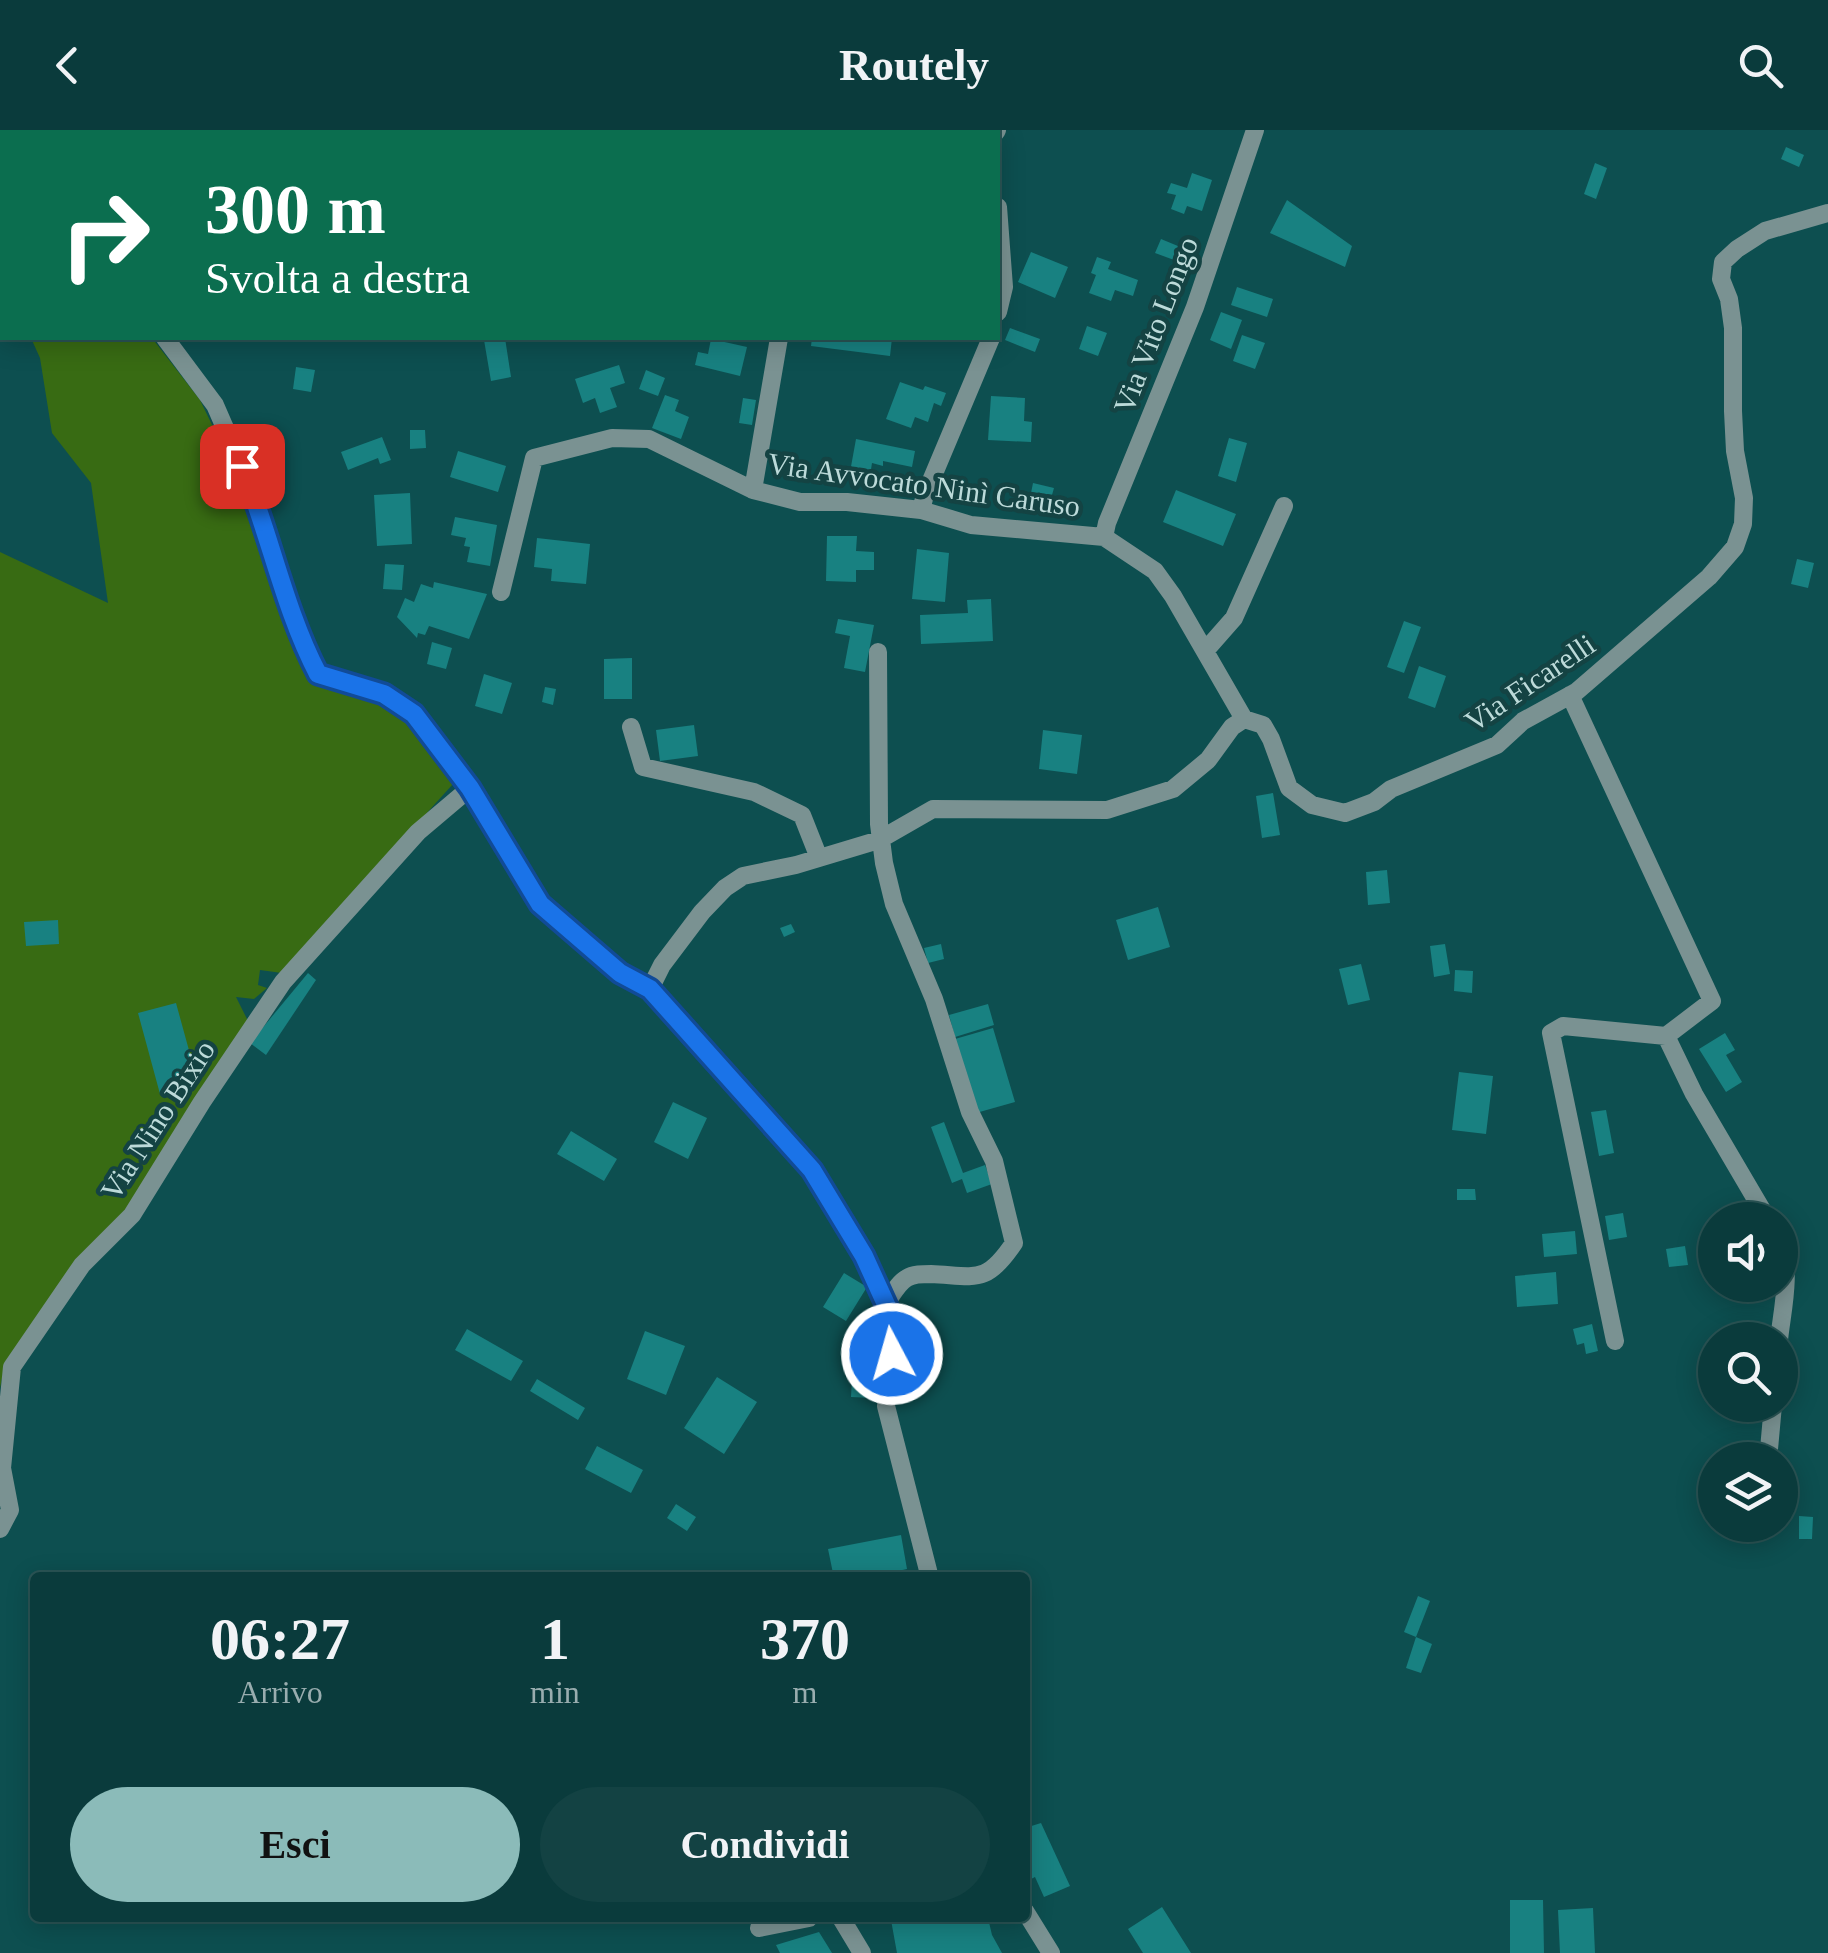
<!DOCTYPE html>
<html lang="it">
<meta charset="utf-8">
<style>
body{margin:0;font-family:"Times New Roman",serif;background:#134243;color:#f1f3f6;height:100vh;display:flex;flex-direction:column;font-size:38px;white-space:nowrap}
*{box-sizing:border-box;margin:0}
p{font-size:32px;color:#99adaf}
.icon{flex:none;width:55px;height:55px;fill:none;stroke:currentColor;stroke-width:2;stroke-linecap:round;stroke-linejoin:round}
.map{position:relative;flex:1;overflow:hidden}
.side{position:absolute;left:30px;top:1442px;width:1000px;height:350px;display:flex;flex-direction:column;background:#0a3b3c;border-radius:10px;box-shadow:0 5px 25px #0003,0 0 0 2px #2a5556}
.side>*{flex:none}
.guide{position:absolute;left:0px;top:0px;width:1000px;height:210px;box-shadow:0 5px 25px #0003,0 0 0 2px #2a5556;background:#0b6e4f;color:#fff;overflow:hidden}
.fabs{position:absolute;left:1698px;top:1072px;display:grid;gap:20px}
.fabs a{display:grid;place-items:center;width:100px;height:100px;border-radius:50%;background:#0a3b3c;box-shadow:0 5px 25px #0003,0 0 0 2px #2a5556;font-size:50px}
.pin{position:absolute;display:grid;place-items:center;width:85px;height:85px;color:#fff;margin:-42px;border-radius:20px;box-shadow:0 5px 15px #0006}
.me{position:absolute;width:110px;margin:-55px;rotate:354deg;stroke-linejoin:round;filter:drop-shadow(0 0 8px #0008)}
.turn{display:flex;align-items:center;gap:35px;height:210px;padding:0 40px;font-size:45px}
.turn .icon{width:130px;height:130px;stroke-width:2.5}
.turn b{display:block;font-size:70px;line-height:85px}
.eta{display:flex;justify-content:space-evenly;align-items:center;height:170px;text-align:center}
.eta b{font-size:60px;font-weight:600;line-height:70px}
.action{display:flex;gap:20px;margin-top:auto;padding:20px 40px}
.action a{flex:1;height:115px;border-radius:60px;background:#8bbbb9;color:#111;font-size:40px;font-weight:600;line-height:115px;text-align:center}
.action a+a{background:#134243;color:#f1f3f6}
header{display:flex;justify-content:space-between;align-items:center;height:130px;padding:0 40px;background:#0a3b3c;font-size:45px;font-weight:600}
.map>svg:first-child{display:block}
</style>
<header><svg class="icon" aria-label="back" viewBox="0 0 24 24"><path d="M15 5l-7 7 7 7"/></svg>Routely<svg class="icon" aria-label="search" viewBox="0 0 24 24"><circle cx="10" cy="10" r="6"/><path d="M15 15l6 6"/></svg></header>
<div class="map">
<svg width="1828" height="1823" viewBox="0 0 1828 1823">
<rect width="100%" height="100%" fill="#0d4f50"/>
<path fill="#386b13" d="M31 208H152L200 270 248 369 322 554 382 572 406 589 453 654 282 843 260 840 258 855 267 858 254 869 236 867 248 891 128 1079 5 1233 0 1258V422L108 473 91 353 52 303 40 228Z"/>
<path fill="#188181" d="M1786 17 1804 25 1799 37 1781 29Z
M1595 33 1607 38 1596 69 1584 64Z
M1192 43 1212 50 1202 81 1187 76 1184 84 1171 79 1176 65 1167 63 1171 53 1187 58Z
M1287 70 1352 116 1345 137 1270 103Z
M1161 109 1190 121 1185 134 1155 123Z
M1031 122 1068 137 1055 168 1018 152Z
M1097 127 1111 132 1108 139 1138 150 1133 166 1115 160 1111 171 1089 163 1096 145 1091 143Z
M1237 157 1273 169 1267 187 1231 175Z
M1221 182 1242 190 1231 219 1210 210Z
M1087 196 1107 203 1098 226 1079 219Z
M1010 198 1040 209 1035 222 1005 210Z
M1242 205 1265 213 1255 239 1233 231Z
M496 208H505L511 247 491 251 484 210Z
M812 208H892L890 226 811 216Z
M711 209 747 217 740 246 695 235 698 222 708 224Z
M619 235 625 253 610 258 617 277 600 283 595 268 583 273 575 249Z
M296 237 315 240 311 262 293 259Z
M646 240 665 248 658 266 639 259Z
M900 252 923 260 925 256 946 263 941 276 934 273 928 292 915 287 911 298 886 289Z
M665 265 679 270 675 281 689 287 681 309 652 298Z
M991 266 1025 268 1024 291 1032 292 1031 312 988 310Z
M743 268 756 270 752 295 739 293Z
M257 294 261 304 271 300 279 322 253 333 240 302Z
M410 300H425L426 318 410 319Z
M382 307 391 330 380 334 378 328 348 340 341 322Z
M1229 308 1247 313 1236 352 1218 346Z
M856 309 915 321 912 337 883 331V336L872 333 870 346 850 342Z
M458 321 506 336 498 362 450 347Z
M1033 353 1054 358 1050 372 1030 368Z
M1176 360 1236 384 1223 416 1163 392Z
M410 363 412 414 377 416 374 365Z
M455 387 497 395 490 436 467 432 470 417 464 416 466 408 451 405Z
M827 406H857L856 421 874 422V440H856V452L826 451Z
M537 408 590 414 586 454 551 451 552 439 534 437Z
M917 419 949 423 945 472 912 469Z
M1797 429 1814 433 1808 458 1791 454Z
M385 434 404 435 402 460 383 459Z
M434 452 487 464 469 509 429 496 425 505 418 503 417 508 397 487 405 468 414 472 421 454 433 458Z
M991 469 993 511 921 514 920 485 968 483 967 470Z
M838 489 874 495 865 542 844 538 850 506 835 503Z
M1404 491 1421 497 1404 543 1387 537Z
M432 512 452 518 446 539 427 534Z
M632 528V569H604V529Z
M1419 536 1446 546 1435 578 1408 568Z
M484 544 512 553 502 584 475 576Z
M545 557 556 559 553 575 542 572Z
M694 595 698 626 660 631 656 600Z
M1043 600 1082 605 1077 644 1039 639Z
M1273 663 1280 705 1262 708 1256 666Z
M1387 740 1390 773 1368 775 1366 742Z
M1158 777 1170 817 1128 830 1116 790Z
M58 790 59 814 26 816 24 792Z
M791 794 795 802 784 807 780 798Z
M941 814 944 829 928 833 924 818Z
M1445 814 1450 844 1434 847 1430 816Z
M1361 834 1370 870 1348 875 1339 839Z
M1455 840 1473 841 1472 863 1454 861Z
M308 843 316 850 266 925 250 913Z
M176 873 198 953 160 964 138 883Z
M988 874 994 895 955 907 949 885Z
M993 898 1015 972 976 983 955 909Z
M1725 903 1735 920 1726 925 1742 952 1726 962 1699 919Z
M1459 942 1493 946 1486 1004 1452 1000Z
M673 972 707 988 688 1029 654 1012Z
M1606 980 1614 1023 1599 1026 1591 982Z
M944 992 963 1043 985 1035 992 1054 967 1063 962 1049 952 1053 931 997Z
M571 1001 617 1029 604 1051 557 1024Z
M1457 1059H1475L1476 1070H1457Z
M1623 1083 1627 1107 1609 1110 1605 1086Z
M1575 1101 1577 1124 1544 1127 1542 1104Z
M1685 1116 1688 1135 1669 1137 1666 1119Z
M1556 1142 1558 1174 1517 1177 1515 1146Z
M844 1143 867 1157 846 1191 823 1177Z
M1592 1194 1598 1221 1586 1224 1584 1213 1577 1215 1573 1199Z
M467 1199 523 1231 511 1251 455 1220Z
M645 1201 685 1216 666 1265 627 1249Z
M717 1247 757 1272 724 1324 684 1298Z
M852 1248 873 1250 872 1268 851 1267Z
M537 1249 585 1278 578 1290 530 1261Z
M597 1316 643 1340 631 1363 585 1339Z
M1723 1319 1751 1320V1330H1722Z
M676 1374 696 1387 687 1401 667 1388Z
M1799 1386 1813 1387 1812 1409H1799Z
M901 1405 907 1439 865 1448H834L828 1419Z
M1418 1466 1430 1471 1416 1507 1404 1502Z
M1416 1507 1432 1514 1421 1543 1406 1538Z
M1041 1693 1070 1756 1044 1767 1035 1747 1025 1752V1698Z
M1510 1770H1543L1544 1823H1510Z
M1162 1777 1191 1823H1143L1128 1799Z
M1593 1778 1595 1823H1560L1558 1780Z
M903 1788H988L992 1805 1002 1823H897L891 1790Z
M819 1802 832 1823H780L776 1815Z"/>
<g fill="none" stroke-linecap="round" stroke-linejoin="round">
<path stroke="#7a9292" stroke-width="18" d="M17 0V2
M817 2 818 0
M996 2 997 0
M998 77 1004 157 998 182
M165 208 215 275 255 367 303 515 318 545 384 563 415 585 470 658 540 774 620 843 650 859 811 1040 864 1126 895 1194 886 1276 930 1448
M753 360 779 208
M921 380 925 365 991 208
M1104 407 1107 393 1195 177 1255 0
M501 462 534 328 612 308 649 309 753 360 800 372H847L921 380 971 395 1104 407 1155 441 1173 466 1244 589
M1205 521 1234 488 1284 376
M878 522 879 694 884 733 894 774 934 869 970 982 994 1031 1014 1113C986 1155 976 1146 931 1144 923 1144 913 1144 907 1148 899 1152 892 1165 886 1173
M1570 565 1712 871 1666 906 1694 964 1768 1090
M631 597 643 637 754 662 802 685 819 728
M650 859 662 835 702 782 725 758 743 746 796 735 879 710 933 679 1107 680 1173 659 1208 630 1232 597 1244 589 1263 595 1271 609 1289 658 1312 675 1345 683 1374 672 1391 659 1497 615 1523 591 1576 562 1709 447 1735 417 1743 394 1744 368 1735 321 1733 281V198L1729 169 1721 149 1723 132 1737 119 1765 101 1828 83
M1779 1210C1782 1181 1792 1141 1780 1114
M1615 1211 1551 903 1563 896 1666 906
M1768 1330 1773 1275
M0 1399 10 1380 2 1338 12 1237 82 1135 132 1085 202 972 283 852 418 702 470 658
M1025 1781 1051 1823
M841 1788 862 1823
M759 1798 809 1788"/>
</g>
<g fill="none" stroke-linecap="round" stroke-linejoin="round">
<g stroke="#114b97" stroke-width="25">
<path id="route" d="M242 336C270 404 284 479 318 544L384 564 414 584 470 658 540 774 620 843 650 859 812 1040 864 1126 895 1194 892 1224"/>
</g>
<use href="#route" stroke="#1a73e8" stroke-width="18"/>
</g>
<g text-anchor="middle" stroke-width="9" stroke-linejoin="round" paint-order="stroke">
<g font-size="30" fill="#bcdad9" stroke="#144343">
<text transform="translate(1156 195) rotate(-69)" y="10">Via Vito Longo</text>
<text transform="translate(924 355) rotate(8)" y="10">Via Avvocato Ninì Caruso</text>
<text transform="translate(1530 553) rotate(-34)" y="10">Via Ficarelli</text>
<text transform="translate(158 990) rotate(-57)" y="10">Via Nino Bixio</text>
</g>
</g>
</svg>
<div class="fabs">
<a><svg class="icon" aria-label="sound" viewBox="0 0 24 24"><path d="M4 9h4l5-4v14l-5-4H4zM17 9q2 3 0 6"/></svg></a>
<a><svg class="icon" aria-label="search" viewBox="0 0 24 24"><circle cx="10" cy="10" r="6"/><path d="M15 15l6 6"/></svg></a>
<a><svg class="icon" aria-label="layers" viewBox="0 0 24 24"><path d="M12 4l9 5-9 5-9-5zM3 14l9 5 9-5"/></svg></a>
</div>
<div class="pin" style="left:242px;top:336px;background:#d93025"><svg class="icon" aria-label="arrive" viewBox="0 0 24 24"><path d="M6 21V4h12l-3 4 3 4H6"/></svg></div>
<svg class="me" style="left:892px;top:1224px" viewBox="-20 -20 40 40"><circle r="17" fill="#1a73e8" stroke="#fff" stroke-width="3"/><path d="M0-11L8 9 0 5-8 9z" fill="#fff"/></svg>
<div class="guide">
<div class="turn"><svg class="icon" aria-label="right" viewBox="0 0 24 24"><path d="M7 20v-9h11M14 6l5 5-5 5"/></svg><div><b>300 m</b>Svolta a destra</div></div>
</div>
<section class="side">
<div class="eta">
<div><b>06:27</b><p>Arrivo</p></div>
<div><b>1</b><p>min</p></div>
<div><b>370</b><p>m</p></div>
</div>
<div class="action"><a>Esci</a><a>Condividi</a></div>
</section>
</div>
